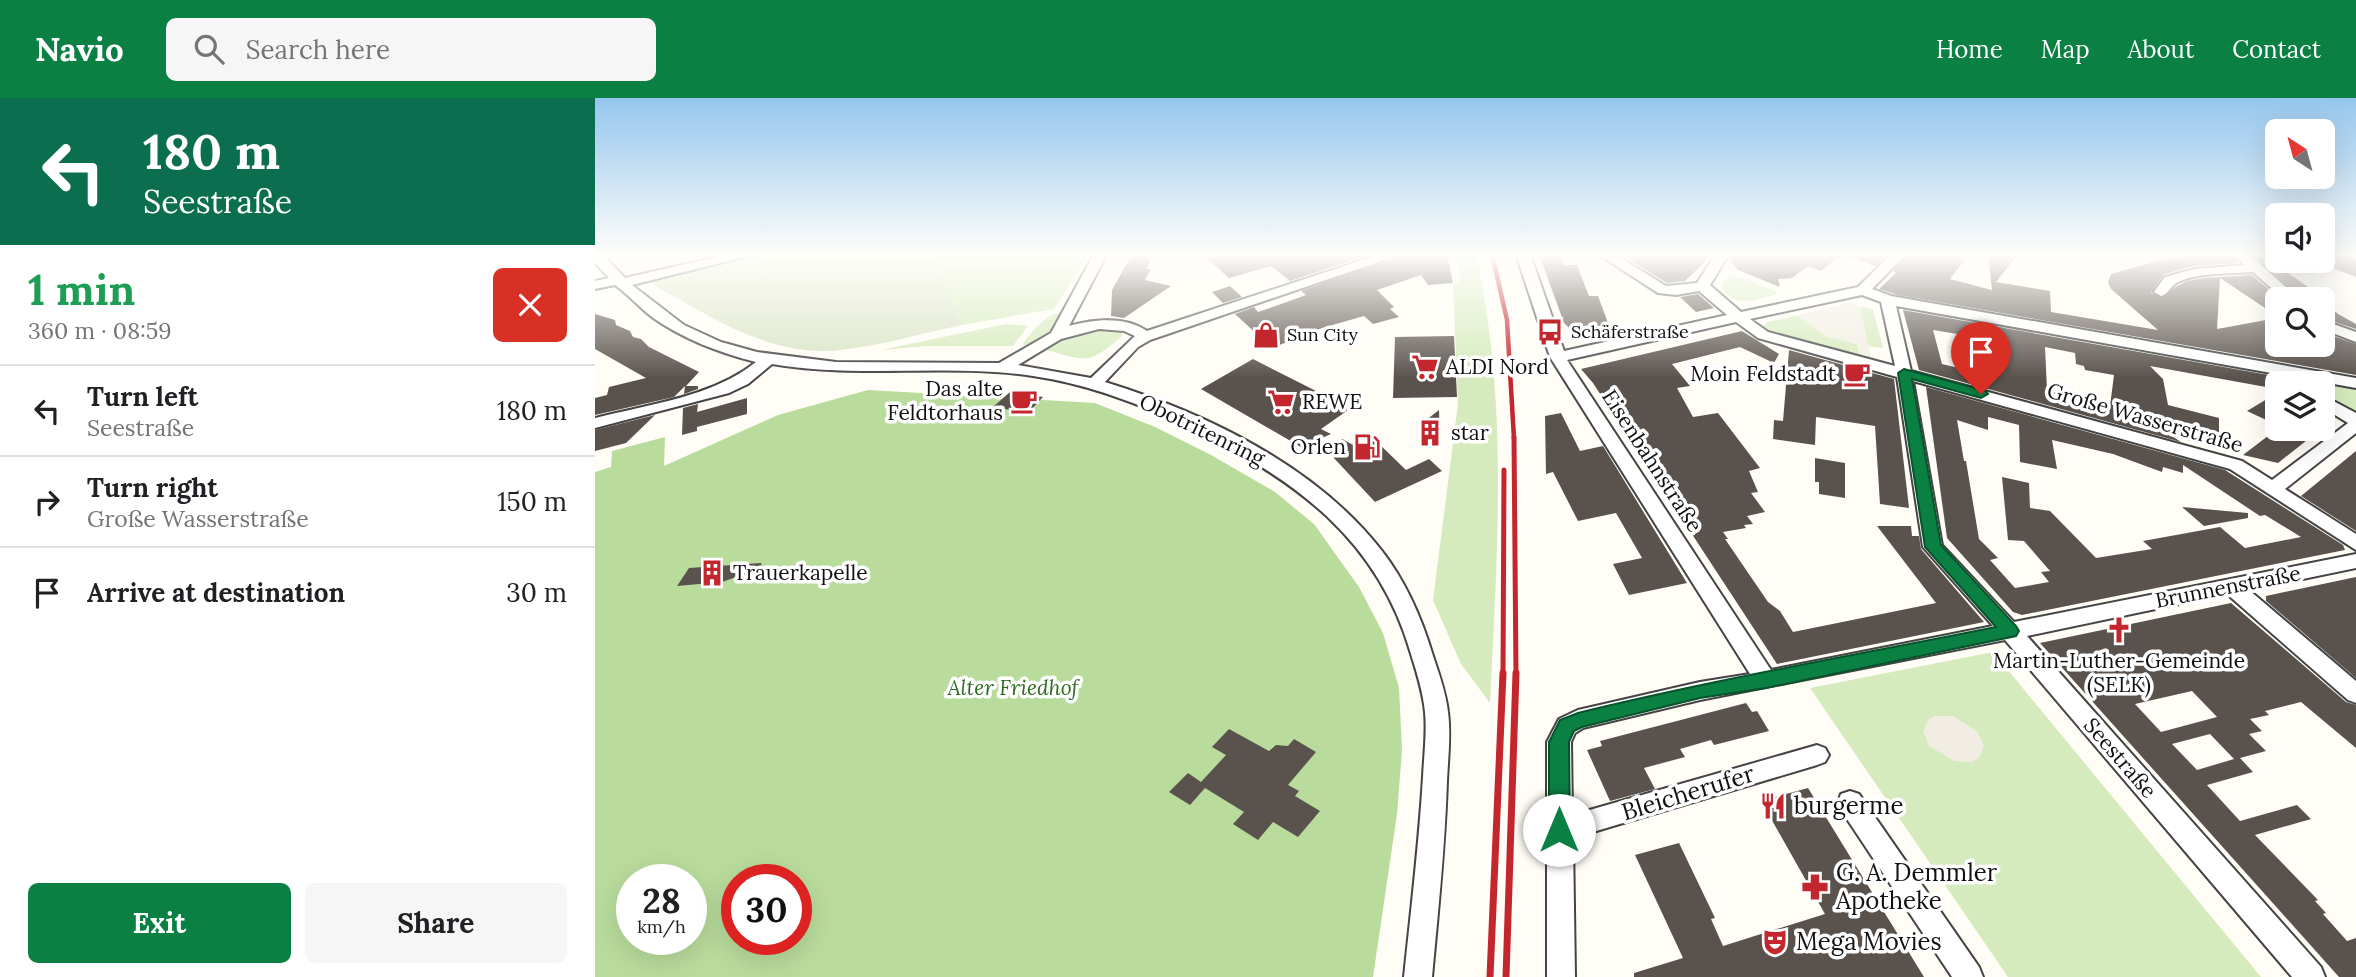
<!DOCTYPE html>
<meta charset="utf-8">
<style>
body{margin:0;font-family:Lora,serif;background:#f6f6f6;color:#202124;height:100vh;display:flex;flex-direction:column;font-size:26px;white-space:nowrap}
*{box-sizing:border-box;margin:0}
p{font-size:23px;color:#757577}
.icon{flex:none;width:38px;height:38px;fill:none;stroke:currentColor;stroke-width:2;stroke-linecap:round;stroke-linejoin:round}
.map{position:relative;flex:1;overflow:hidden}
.sheet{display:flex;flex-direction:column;background:#fff;width:595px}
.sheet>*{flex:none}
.guide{background:#0b6e4f;color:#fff;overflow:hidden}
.needle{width:46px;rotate:324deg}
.tools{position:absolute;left:1670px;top:21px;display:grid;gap:14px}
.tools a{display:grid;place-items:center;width:70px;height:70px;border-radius:10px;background:#fff;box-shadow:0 7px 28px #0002;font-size:35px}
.speed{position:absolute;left:21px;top:766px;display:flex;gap:14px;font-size:35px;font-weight:700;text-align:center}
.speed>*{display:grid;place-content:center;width:91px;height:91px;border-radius:50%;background:#fff;box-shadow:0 7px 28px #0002;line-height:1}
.speed small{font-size:18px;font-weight:400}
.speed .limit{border:10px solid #d22;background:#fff;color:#111}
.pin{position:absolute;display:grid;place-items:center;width:60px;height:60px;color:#fff;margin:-72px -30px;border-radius:50% 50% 50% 0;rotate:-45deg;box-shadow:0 0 7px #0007}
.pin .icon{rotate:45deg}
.me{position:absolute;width:77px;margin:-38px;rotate:0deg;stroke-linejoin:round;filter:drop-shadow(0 0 5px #0008)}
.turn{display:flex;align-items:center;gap:24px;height:147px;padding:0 28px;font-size:32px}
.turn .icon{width:91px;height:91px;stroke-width:2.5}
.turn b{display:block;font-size:49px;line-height:60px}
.round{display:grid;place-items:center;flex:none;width:74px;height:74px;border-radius:10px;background:#f6f6f6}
.head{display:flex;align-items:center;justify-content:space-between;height:119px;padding:0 28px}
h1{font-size:42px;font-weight:700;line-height:52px;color:#1e9e55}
.cta{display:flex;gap:14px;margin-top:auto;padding:14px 28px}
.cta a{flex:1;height:80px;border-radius:10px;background:#0b8043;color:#fff;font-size:28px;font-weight:700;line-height:80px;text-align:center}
.cta a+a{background:#f6f6f6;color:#202124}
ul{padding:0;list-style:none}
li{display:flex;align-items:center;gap:21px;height:91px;padding:0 28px;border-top:2px solid #e0e0e0}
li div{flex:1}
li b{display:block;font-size:26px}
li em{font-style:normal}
header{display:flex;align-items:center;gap:42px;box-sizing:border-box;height:98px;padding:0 35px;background:#0b8043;color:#fff}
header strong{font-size:33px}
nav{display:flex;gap:38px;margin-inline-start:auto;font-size:24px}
.search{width:490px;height:63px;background:#f6f6f6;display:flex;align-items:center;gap:18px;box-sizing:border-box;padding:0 24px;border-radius:10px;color:#757577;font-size:26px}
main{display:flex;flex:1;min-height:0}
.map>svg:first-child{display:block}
</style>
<header>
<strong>Navio</strong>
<div class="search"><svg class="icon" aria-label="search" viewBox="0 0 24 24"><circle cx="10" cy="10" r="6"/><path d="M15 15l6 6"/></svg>Search here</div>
<nav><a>Home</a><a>Map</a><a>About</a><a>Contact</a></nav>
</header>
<main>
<section class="sheet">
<div class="guide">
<div class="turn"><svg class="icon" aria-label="left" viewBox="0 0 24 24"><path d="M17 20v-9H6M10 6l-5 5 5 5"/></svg><div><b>180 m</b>Seestraße</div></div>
</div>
<div class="head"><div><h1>1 min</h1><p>360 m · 08:59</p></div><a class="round" style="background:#d93025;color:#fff"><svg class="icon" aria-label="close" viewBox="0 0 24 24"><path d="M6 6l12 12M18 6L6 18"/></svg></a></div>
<ul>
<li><svg class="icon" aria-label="left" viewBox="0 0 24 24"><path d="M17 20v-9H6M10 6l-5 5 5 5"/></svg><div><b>Turn left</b><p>Seestraße</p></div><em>180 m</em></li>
<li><svg class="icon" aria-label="right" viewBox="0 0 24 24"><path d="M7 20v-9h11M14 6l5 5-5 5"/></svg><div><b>Turn right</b><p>Große Wasserstraße</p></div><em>150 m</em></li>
<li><svg class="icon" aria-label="arrive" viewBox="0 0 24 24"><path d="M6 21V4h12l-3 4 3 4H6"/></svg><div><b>Arrive at destination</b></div><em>30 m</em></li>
</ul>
<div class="cta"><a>Exit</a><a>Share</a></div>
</section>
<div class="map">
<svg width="1761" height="879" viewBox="0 0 1761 879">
<rect width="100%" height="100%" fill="#fffdf5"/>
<path fill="#d5ebbd" d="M340 156H494L459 211 367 227Z
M862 156H881C914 304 902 456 895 605L866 566 838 502 863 306 858 185 865 184Z
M1135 175 1180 193 1183 196C1161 201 1138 212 1126 188Z
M1265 209 1278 211 1288 250 1273 248Z
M473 212 449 239 432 249 428 246C440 229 451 216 473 212Z
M1203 217 1230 238 1262 246 1264 257 1178 235 1168 228 1173 224Z
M411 226 433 228 418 248H331L286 252Z
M494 229 527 232V238C491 269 492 262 447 251L464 238Z
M1674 269 1761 285V322L1727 302V285H1701Z
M1398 554 1666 879H1413L1215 590Z"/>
<path fill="#b9dc9c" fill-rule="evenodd" d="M273 292 500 305 560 329 616 357 680 394 719 426 764 489 788 535 804 590 807 652 802 716 778 879H0V374L16 369 17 353 70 339 69 368 183 317ZM37 782H96V842H37ZM142 782H201V842H142Z"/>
<path fill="#d9e3c4" d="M169 156H340L367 227C327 235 286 248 245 252 173 260 110 215 50 182Z"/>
<path fill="#f1ede2" d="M1257 204 1265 209 1276 260 1264 257 1262 246 1230 238 1203 217Z
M1340 618H1358L1382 633 1389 647 1384 660 1377 664 1359 663 1334 648 1328 633 1334 621Z"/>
<path fill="#5a524d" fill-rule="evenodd" d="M537 156H559L551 171H556L550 182 576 188 529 220 516 218 517 192Z
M607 156H776L695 183 676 168 634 180Z
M809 156H852L858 185 833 187 826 177 782 192 799 209 795 211 804 219 778 226 769 218 727 230 677 250 640 216 659 209 663 214 686 206 711 197 706 193Z
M944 156H964L969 167H982L994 198H1003L1016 233 985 240 969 225Z
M1025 156H1118L1090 183 1072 185Z
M1136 156H1247L1226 173 1213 168 1197 180 1183 181 1185 189 1143 172 1134 161Z
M1256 156H1293L1281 168 1255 159Z
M1313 156H1353L1370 162 1355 181 1397 192 1393 156H1423L1401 184 1455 193 1456 214 1563 232 1516 191 1513 184 1516 176 1573 160 1637 156 1643 165 1599 168 1569 176 1556 195 1567 200 1582 188 1592 183 1610 180 1657 177 1685 201H1682V218L1625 180 1622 231 1682 220V247H1700L1727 254V234L1761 246V277L1303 197 1284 191 1301 175 1298 173Z
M1658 156H1666L1730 201H1706Z
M1727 156H1746L1761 162V179L1720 163H1727Z
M635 188 647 199 628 205 617 194Z
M1103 196 1119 210 1101 214 1085 199Z
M1727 202 1743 216 1761 226V231L1727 220Z
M1308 212 1674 277 1687 285H1682V291L1555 268 1568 281 1573 307 1624 320V350L1577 338 1586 344 1324 272ZM1338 232 1375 238 1376 273 1347 266ZM1450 249 1480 255 1481 266 1489 268 1490 272 1519 277 1515 308 1452 292Z
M0 216 20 222 21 227 35 233 38 239 46 241 54 249 104 274 91 288H103V291L89 296 90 288 79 299 0 317V300L12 297 14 289 51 280 0 251Z
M1147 233 1184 256 1179 265 1145 249 1077 266 1095 288 1082 290 1098 319 1123 315 1165 370 1154 373 1163 394 1156 395 1170 414 1152 418 1158 426 1149 427 1151 430 1128 434 1133 441H1130L1173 504 1185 513 1198 534 1341 505 1282 428H1316L1317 438H1324L1326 451 1389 524 1182 566 998 285 986 271Z
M859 238 862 299 798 300 800 239Z
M1194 252 1299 281 1314 410 1285 406 1280 328 1221 319 1220 347 1178 341 1179 322 1188 323Z
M658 261 723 294 756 310 726 331 736 336 706 349 606 291Z
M1331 289 1630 372 1748 447 1750 452 1427 517 1418 514 1352 440ZM1393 319 1424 327 1425 364 1462 371 1457 342 1518 356 1567 374 1568 369 1588 375V367L1665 418 1670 417 1706 439 1650 450 1625 429 1548 443 1557 451 1501 460 1455 413 1435 410 1434 385 1407 379 1413 442 1429 443 1455 473 1446 474 1454 484 1420 490 1395 462 1403 460 1384 441 1371 363H1369L1362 322 1393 332Z
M415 294 448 299 433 315 398 309Z
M1682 295V327L1652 313Z
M152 300V316L102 329V333L87 337 88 310 103 306 102 314Z
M844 312 845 344 826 345V326Z
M966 315 985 353 1008 348 1092 485 1034 497 1018 466 1047 460 1021 415 983 423 958 374 951 376 950 318Z
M60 317 31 345 0 353V332Z
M1682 331H1726L1683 365 1648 357Z
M778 340 811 372 834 361 847 373 780 404 737 358 747 341 760 348Z
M1761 353V433L1706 398Z
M1220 360 1250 365V400L1224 396V384H1220Z
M1587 409 1653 415V420L1609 428Z
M166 465 167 470 127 484 82 488 94 470Z
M1761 479V580L1671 503V498Z
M1636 505 1751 604 1761 607V650L1706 604 1670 613 1674 617 1655 621 1667 633 1654 636 1671 653 1645 660 1658 674 1612 687 1645 723 1702 707 1716 721 1660 737 1723 802 1720 803 1731 815 1728 816 1752 843 1761 840V879H1744L1445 545ZM1597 593 1622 619 1566 634 1540 606ZM1615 636 1639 661 1602 672 1577 646Z
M1151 605 1157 614 1162 613 1174 633 1119 647 1116 642 1085 651 1090 659 1049 670 1060 691 1015 703 992 652 1007 648 1005 643Z
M634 631 674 653 681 647 693 648 699 641 721 654 693 687 704 693 700 698 725 713 703 739 678 724 663 742 638 726 649 714 610 690 595 707 574 694 593 675 606 684 631 657 617 649Z
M1213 690 1329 879H1039V875L1088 860 1040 757 1084 745 1120 820 1116 821 1128 848 1230 816 1166 703Z"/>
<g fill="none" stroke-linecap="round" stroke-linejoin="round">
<g stroke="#444" stroke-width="4">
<path id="minor" d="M0 156H7L30 180 135 156H161L37 187 89 227 126 244 162 254 241 264 404 265 456 235 499 156H512L474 228C499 221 530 218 552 233L786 156H807L555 242 543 249 510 284C611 315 721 368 787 453 811 484 827 521 838 558 844 576 851 595 853 614 856 637 853 660 852 683 850 749 843 814 837 879H809C816 812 824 746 828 679 829 657 832 635 830 614 828 594 822 575 816 556 783 441 700 381 597 331 546 306 493 286 438 278 351 265 264 281 177 266L153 286 134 295 0 330V320C55 306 117 299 161 264 125 255 88 241 57 219 44 209 33 196 20 187L0 191V183L14 180 0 165ZM504 231 529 233 540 238 496 280 423 267 466 241Z
M921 156H935L969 253 1132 217 1104 193 1081 197 1063 195 1003 156H1019L1071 188 1102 185 1121 156H1134L1115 187 1146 214 1263 189 1297 156H1311L1277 191 1296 198 1761 280V290L1301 208 1316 273 1647 363 1677 382 1753 325 1727 309V297L1761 315V335L1690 391 1761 436V452L1635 371 1318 283 1347 447 1419 524 1761 456V470L1654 492 1761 583V605L1753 602 1632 496 1432 538 1726 869 1730 879H1697L1410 542 1105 602 988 630 980 635 976 644 977 717 1222 647 1230 650 1234 657 1230 664 1222 667 978 740 980 879H952V644L964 621 983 612 1105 584 1155 576 955 259ZM1267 197 1286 204 1300 268 1173 234 1155 221ZM1141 224 1163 240 1302 279 1328 449 1398 528 1176 572 972 262Z
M1639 156H1654L1704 201H1689L1658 174C1634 176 1605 174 1583 184 1576 187 1574 196 1566 198L1559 194 1570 179 1600 171 1649 167Z
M1727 222 1761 234V244L1727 231Z
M1255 693 1264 696 1384 869 1388 879H1357L1246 712 1243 704 1246 696Z"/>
</g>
<use href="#minor" fill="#fff" fill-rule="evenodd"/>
<path stroke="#c4262e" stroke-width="4.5" d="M897 156 912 222 919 341"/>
<path stroke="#c4262e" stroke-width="5" d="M919 339 921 577
M908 577 909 372"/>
<path stroke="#c4262e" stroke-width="7" d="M895 879 908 575
M911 879 921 575"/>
</g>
<linearGradient id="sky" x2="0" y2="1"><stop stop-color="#95c6ee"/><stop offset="0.56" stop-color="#fffefa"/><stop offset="1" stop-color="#fffefa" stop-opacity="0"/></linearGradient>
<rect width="1761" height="280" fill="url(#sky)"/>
<path fill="#0b8043" stroke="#07532c" stroke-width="2" d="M1309 271 1391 293 1393 296 1386 300 1317 281 1346 447 1421 528 1424 533 1421 538 1171 590 1105 600 987 629 979 633 974 644 975 732 972 739 964 742 957 739 954 732V644L965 622 983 615C1122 581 1261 557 1401 529L1330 449 1303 275Z"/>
<defs>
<g id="bus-bare" transform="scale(2.1)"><path d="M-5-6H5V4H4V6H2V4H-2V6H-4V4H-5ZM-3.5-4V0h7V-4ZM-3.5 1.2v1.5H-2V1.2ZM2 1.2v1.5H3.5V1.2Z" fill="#c4262e" stroke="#fff" stroke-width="2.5" paint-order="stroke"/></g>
<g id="shop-bare" transform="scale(2.1)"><path d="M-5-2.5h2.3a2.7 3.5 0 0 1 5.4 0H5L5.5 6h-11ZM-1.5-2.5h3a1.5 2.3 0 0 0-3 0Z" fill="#c4262e" stroke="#fff" stroke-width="2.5" paint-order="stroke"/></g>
<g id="supermarket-bare" transform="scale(2.1)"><path d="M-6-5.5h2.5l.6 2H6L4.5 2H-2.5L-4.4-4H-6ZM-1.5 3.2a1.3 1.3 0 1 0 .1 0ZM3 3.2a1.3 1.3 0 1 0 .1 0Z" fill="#c4262e" stroke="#fff" stroke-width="2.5" paint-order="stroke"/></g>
<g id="cafe-bare" transform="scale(2.1)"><path d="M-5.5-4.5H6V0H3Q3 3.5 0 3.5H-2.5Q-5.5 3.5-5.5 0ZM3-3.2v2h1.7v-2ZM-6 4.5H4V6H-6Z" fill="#c4262e" stroke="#fff" stroke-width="2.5" paint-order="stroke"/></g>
<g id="building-bare" transform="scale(2.1)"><path d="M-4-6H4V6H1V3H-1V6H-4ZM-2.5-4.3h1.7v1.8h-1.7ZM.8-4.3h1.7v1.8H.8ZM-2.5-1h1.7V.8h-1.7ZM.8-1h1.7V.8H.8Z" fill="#c4262e" stroke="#fff" stroke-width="2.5" paint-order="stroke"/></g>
<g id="fuel-bare" transform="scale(2.1)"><path d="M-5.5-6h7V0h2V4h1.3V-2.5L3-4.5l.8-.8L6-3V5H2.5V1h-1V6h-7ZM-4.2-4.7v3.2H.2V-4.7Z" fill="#c4262e" stroke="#fff" stroke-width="2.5" paint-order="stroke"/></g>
<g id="church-bare" transform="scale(2.1)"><path d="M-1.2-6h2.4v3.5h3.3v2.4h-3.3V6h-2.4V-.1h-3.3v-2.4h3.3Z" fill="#c4262e" stroke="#fff" stroke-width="2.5" paint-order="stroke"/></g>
<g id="restaurant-bare" transform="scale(2.1)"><path d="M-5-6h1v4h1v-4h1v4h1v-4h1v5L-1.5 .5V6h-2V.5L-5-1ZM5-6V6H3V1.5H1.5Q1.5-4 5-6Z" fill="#c4262e" stroke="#fff" stroke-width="2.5" paint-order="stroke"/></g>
<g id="pharmacy-bare" transform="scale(2.1)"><path d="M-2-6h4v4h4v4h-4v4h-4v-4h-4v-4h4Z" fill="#c4262e" stroke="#fff" stroke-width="2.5" paint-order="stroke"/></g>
<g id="theatre-bare" transform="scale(2.1)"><path d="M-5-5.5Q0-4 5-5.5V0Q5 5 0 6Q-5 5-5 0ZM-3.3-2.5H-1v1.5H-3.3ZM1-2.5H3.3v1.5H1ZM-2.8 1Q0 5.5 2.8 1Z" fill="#c4262e" stroke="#fff" stroke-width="2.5" paint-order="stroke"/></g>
</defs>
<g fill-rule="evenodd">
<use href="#bus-bare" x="955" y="234"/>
<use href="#shop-bare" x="671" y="237"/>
<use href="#supermarket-bare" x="830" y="269"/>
<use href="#cafe-bare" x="1262" y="276"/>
<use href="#cafe-bare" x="429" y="303"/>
<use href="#supermarket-bare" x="686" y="304"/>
<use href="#building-bare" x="835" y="335"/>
<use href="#fuel-bare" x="772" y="349"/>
<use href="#building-bare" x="117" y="475"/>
<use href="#church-bare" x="1524" y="532"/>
<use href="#restaurant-bare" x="1178" y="708"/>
<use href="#pharmacy-bare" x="1220" y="789"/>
<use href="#theatre-bare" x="1180" y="844"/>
</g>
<g text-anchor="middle" stroke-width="7" stroke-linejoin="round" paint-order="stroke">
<g font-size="18" fill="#111" stroke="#fff" text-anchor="start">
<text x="976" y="240">Schäferstraße</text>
<text x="692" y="243">Sun City</text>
</g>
<g font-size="21" fill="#111" stroke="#fff" text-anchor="start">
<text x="851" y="276">ALDI Nord</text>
<text x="1241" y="283" text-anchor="end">Moin Feldstadt</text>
<text x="408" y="298" text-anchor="end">Das alte<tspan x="408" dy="24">Feldtorhaus</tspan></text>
<text x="707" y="311">REWE</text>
<text x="856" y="342">star</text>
<text x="751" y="356" text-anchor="end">Orlen</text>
<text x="138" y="482">Trauerkapelle</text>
<text x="1524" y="570" text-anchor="middle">Martin-Luther-Gemeinde<tspan x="1524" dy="24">(SELK)</tspan></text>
</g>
<g font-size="21" fill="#111" stroke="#fff">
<text transform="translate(1550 320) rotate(16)" y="7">Große Wasserstraße</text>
<text transform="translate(607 332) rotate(26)" y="7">Obotritenring</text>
<text transform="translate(1057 363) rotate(57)" y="7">Eisenbahnstraße</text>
<text transform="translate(1633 489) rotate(-11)" y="7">Brunnenstraße</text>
<text transform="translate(1525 660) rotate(49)" y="7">Seestraße</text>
</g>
<g font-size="21" font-style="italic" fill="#2f6b1f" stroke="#fff">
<text x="418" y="597">Alter Friedhof</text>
</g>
<g font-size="24" fill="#111" stroke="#fff">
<text transform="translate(1093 695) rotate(-17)" y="8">Bleicherufer</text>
</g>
<g font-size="24" fill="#111" stroke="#fff" text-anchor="start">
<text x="1199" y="716">burgerme</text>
<text x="1241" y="783">G. A. Demmler<tspan x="1241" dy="28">Apotheke</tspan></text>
<text x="1201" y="852">Mega Movies</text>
</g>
</g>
</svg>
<div class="tools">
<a><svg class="needle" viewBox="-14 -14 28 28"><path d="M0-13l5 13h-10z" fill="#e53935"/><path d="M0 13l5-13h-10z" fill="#757577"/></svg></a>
<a><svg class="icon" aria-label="sound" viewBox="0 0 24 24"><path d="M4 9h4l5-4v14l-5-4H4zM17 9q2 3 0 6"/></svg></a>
<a><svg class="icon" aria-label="search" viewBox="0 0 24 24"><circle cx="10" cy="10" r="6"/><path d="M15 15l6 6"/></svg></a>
<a><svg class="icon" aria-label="layers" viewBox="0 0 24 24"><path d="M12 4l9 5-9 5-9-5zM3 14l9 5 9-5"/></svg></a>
</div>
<div class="speed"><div>28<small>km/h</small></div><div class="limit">30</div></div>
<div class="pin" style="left:1386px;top:296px;background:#d93025"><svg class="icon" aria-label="arrive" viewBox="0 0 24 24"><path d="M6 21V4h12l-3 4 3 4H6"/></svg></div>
<svg class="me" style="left:964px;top:732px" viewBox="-20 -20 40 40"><circle r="19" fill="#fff"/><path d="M0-13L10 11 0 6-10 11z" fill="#0b8043"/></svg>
</div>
</main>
